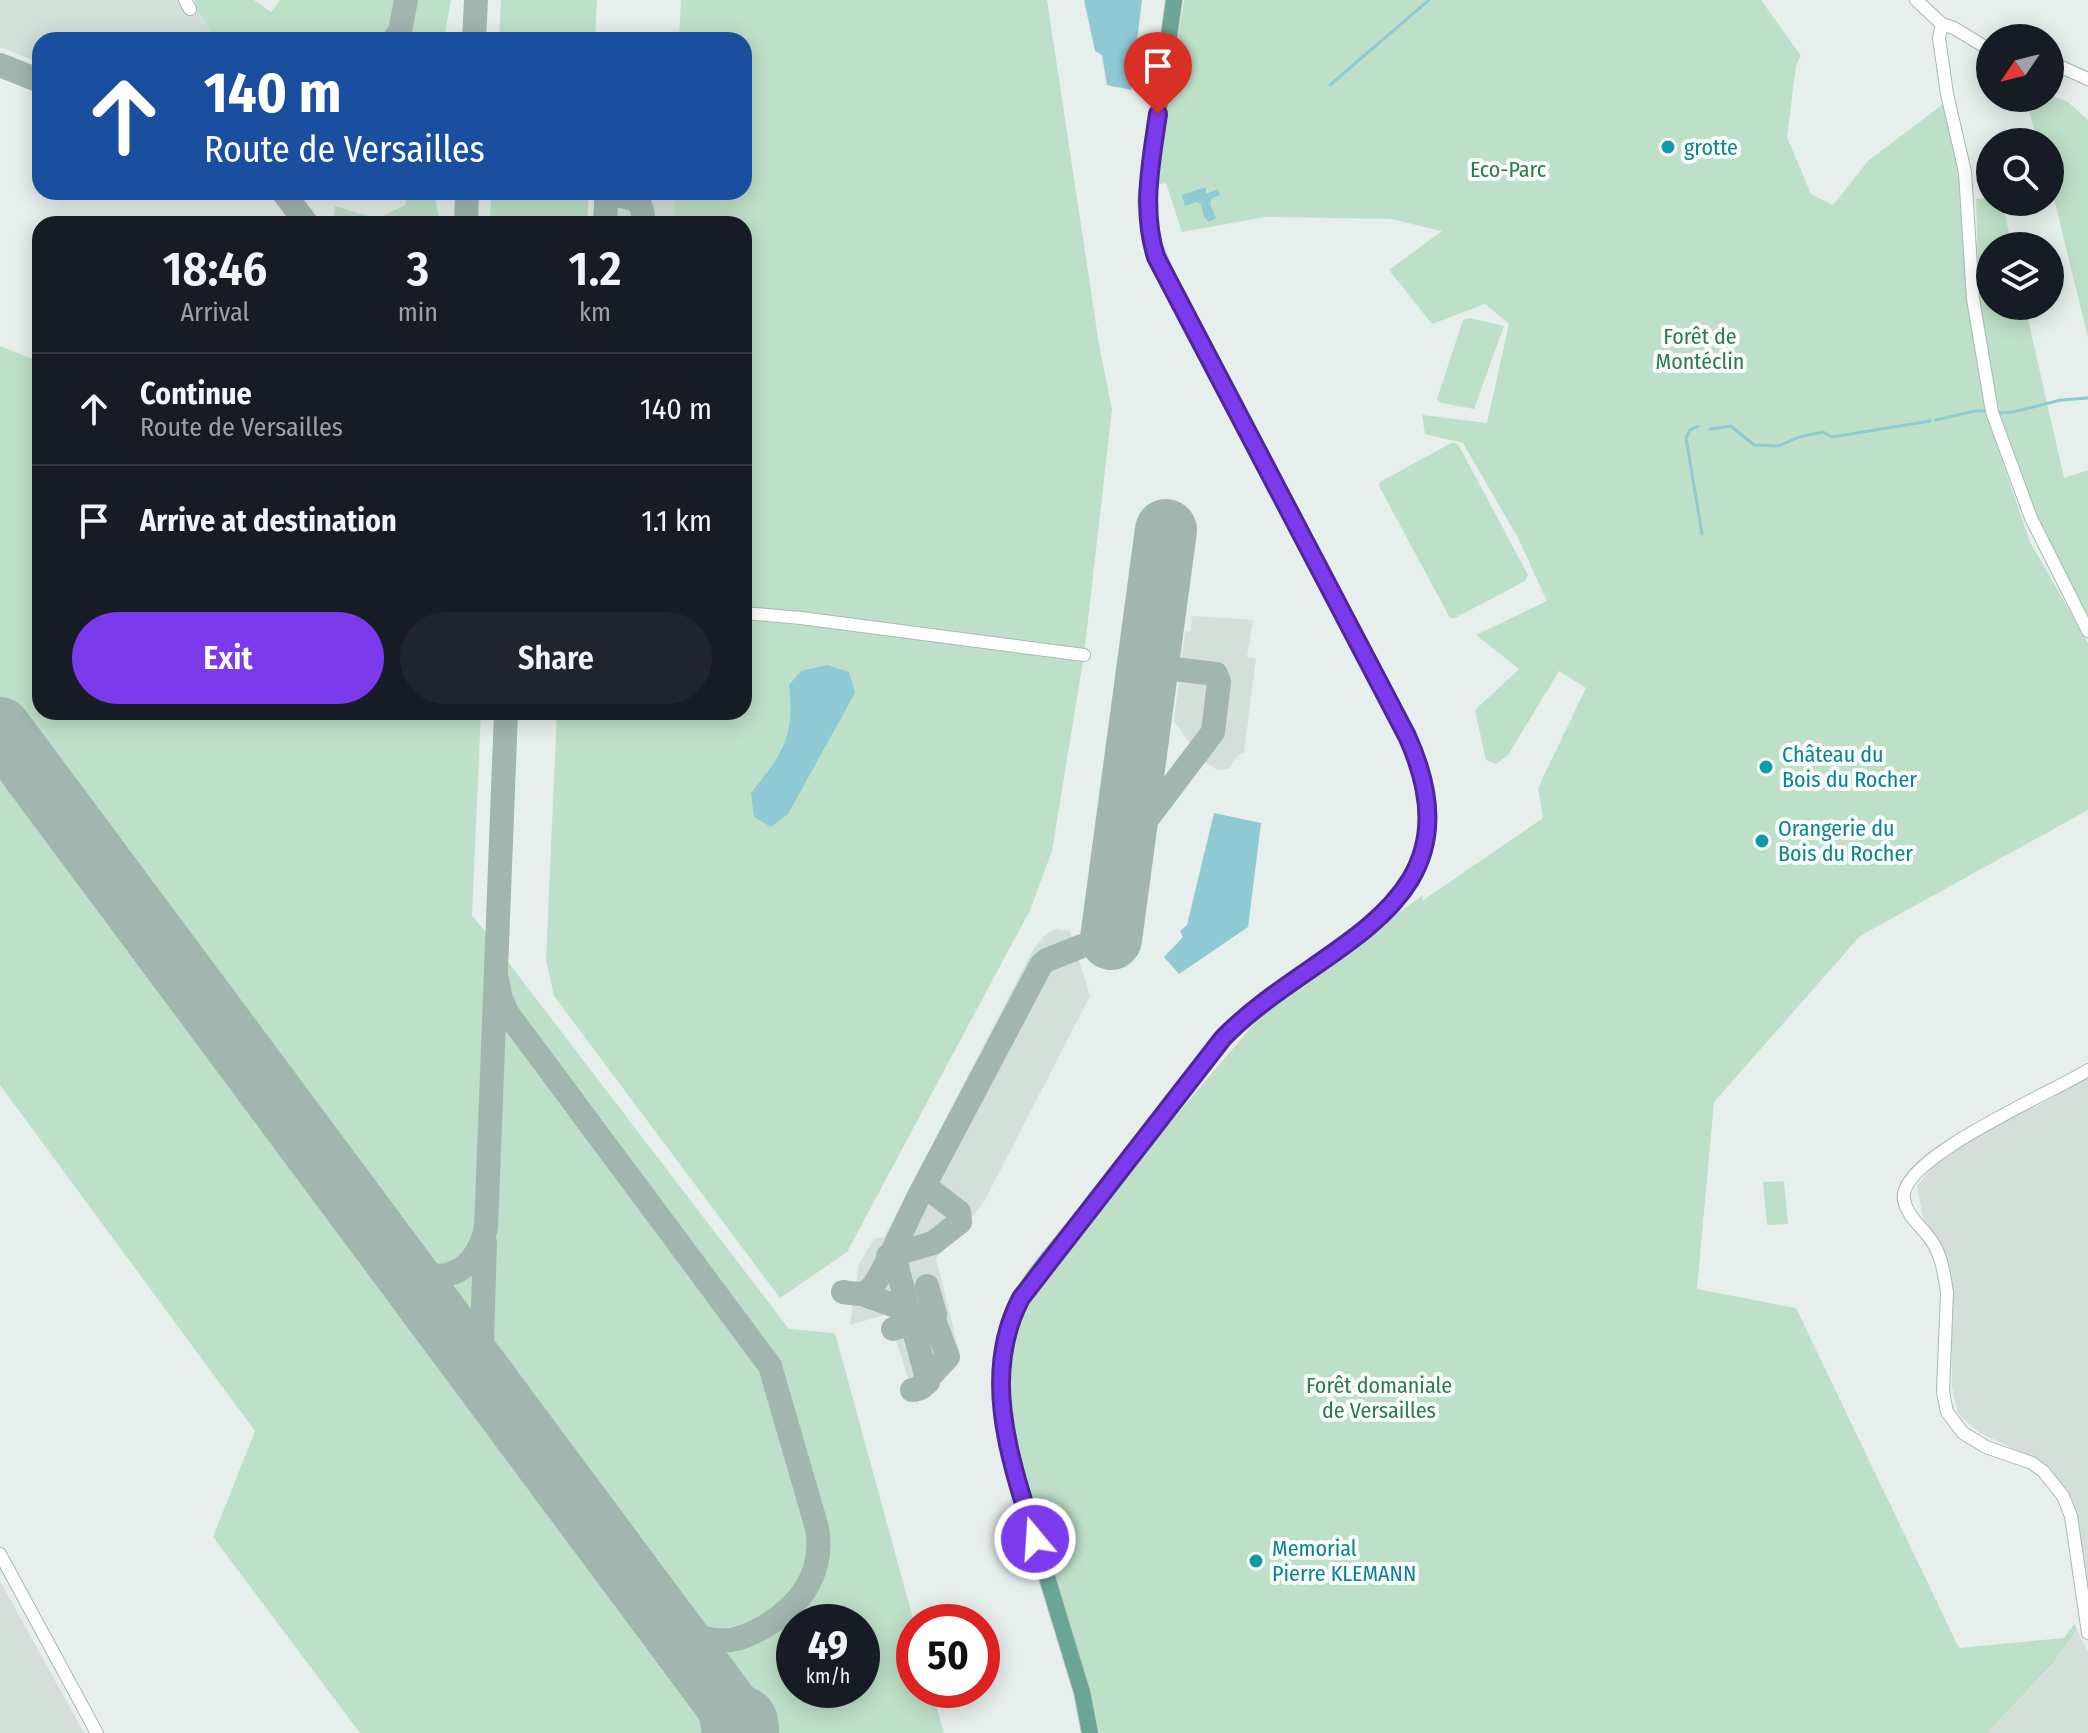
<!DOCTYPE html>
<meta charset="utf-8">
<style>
body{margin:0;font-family:"Fira Sans Condensed",sans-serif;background:#20242c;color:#f1f3f6;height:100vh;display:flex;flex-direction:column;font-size:30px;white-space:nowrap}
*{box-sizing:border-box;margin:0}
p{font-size:26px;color:#9ea1a6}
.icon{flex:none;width:44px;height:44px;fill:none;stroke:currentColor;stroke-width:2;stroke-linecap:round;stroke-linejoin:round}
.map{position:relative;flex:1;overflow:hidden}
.side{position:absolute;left:32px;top:216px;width:720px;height:504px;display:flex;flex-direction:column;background:#171b24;border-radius:24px;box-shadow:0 4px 20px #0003}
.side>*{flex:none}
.banner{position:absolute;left:32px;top:32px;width:720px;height:168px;border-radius:24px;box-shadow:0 4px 20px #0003;background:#1a4fa0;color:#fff;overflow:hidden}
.needle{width:52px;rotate:235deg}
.controls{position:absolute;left:1976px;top:24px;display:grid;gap:16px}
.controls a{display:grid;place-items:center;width:88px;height:88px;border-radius:50%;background:#171b24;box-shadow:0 4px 20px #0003;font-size:40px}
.speed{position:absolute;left:776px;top:1604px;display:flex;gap:16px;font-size:40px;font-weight:700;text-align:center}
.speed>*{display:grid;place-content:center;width:104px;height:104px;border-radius:50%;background:#171b24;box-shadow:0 4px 20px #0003;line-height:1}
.speed small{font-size:20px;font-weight:400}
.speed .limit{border:12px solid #d22;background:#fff;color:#111}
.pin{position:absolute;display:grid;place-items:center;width:68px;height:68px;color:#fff;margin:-82px -34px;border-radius:50% 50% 50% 0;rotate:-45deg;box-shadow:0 0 8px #0007}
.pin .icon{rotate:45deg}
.me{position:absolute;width:88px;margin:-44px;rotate:342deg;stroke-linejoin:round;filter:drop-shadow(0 0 6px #0008)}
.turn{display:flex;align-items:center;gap:28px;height:168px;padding:0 40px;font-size:36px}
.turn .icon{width:104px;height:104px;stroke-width:2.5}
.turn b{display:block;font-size:56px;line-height:68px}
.eta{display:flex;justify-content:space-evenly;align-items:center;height:136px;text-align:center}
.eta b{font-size:48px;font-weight:600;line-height:56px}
.button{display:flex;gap:16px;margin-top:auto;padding:16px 40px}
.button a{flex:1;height:92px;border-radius:48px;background:#7c3aed;color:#fff;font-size:32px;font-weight:600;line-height:92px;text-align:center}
.button a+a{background:#20242c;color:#f1f3f6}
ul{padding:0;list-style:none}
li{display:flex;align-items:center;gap:24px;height:112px;padding:0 40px;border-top:2px solid #363941}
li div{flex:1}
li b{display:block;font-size:30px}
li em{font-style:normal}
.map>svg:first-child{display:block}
</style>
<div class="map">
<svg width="2088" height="1733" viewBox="0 0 2088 1733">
<rect width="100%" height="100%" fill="#e6efeb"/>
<path fill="#d4dfda" d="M0 0H191L217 40H40V63L0 47Z
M595 192H674L673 224H594Z
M1192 616 1253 620 1247 657 1256 658 1244 753 1237 756 1229 769 1217 770 1202 760 1174 721 1185 632 1191 631Z
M1056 929 1070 931 1090 996 984 1202 955 1238 936 1258 960 1355 916 1404 888 1314 850 1325 859 1264 874 1239 884 1237 1033 950 1045 935Z
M2088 1076V1596L2073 1501 2060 1482 2050 1469 2037 1460 1980 1433 1958 1414 1952 1387 1951 1288 1924 1222 1917 1186 1941 1157 1976 1134 2043 1103Z
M0 1581 78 1722 84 1733H0Z
M2077 1630 2088 1652V1733H1987L2053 1665Z"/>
<path fill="#bfe0c8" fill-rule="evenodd" d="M195 0H254L271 12 280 0H395L389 30 383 40H217L195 6Z
M416 0H451L444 40H406L412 29Z
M501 0H597L595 40H499Z
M681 0H1047L1099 344 1112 409 1084 655 1052 851 1030 910 847 1252 780 1298 554 996 546 960 557 712H744V224H673L674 192H744V40H679Z
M1184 0H1761L1801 56 1796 65 1787 137 1811 194 1833 205 1868 161 1947 101 1965 200 1986 413 2030 542 2088 643V810L1860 936 1714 1102 1697 1289 1796 1308 1959 1648 2064 1638 2075 1623 2077 1630 2053 1664 1987 1733H1100L1018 1463 1012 1417V1351L1021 1313 1145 1152 1270 1005 1423 895 1422 901 1543 818 1538 788 1586 688 1559 671 1508 755 1496 764 1486 760 1475 710 1519 669 1476 635 1547 601 1518 538 1463 443 1425 434 1422 415 1487 423 1509 324 1485 304 1432 324 1389 270 1442 231 1391 219 1265 217 1182 232 1166 183 1156 185Z
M2050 95 2068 102 2088 120V338L2050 182V142H2038L2025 98H2050Z
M409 192H434L440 224H337L334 215 335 206 377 219 405 205Z
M491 192H589L587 224H490Z
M1990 197V202H2002L2012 246H1990V306H2025L2064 478 2088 470V618L2051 556 1996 403 1979 302 1976 199Z
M1470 318 1504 326 1474 409 1441 403 1437 399 1463 320Z
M0 346 40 362V712H481L472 915 789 1329 835 1333 914 1622V1690H932L944 1733H360L213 1537 255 1431 0 1085ZM794 1622H862V1690H794Z
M1453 442 1458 444 1528 575 1525 581 1455 618H1450L1379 486 1380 482Z
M1784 1181 1788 1224 1767 1225 1763 1182Z"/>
<path fill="#8ec9d4" d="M1084 0H1142L1131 90 1107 85 1102 55 1095 51Z
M1203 188H1206V194L1218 189 1220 195 1211 199 1210 204 1216 218 1209 222 1204 217 1201 204 1197 202 1185 206 1182 195Z
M827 665 849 672 855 693 788 814 771 827 754 817 751 793C783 753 795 737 789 685L801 671Z
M1214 813 1261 823 1248 927 1179 974 1164 957 1183 937 1180 931 1187 925Z"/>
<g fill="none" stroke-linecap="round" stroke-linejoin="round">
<path stroke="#8ec9d4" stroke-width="3" d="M1330 85 1429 0
M2000 413 2013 412 2061 400 2088 398
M1936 420 1975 411H1987
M1698 426 1690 430 1686 438 1702 534
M1710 429 1731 426 1754 445 1779 446 1799 437 1823 432 1832 437 1930 421"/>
<path stroke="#a2b6b0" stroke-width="24" d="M394 40 400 31 406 0
M474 40 476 0
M0 65 40 81
M283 192 307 224
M466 224 467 192
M605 224 606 202 615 195C636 198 644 200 643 224
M1123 851 1213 732 1219 682 1216 674 1148 666
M497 979 501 999 508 1014 770 1366 817 1528C825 1574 800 1606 762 1628 746 1637 733 1642 715 1640 691 1638 673 1625 656 1609
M920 1194 1041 965 1047 960 1082 946
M485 1243 482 1340 491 1377 508 1411
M390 1251C428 1289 472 1284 486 1228L506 712
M897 1254 895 1259 910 1316
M843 1292C851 1293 860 1296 868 1291 880 1283 911 1211 920 1194L929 1189 959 1212 960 1222 933 1243 888 1256
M862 1294 934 1320 948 1357 918 1389 912 1390
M905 1309 910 1316 928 1382 921 1388
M893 1329 927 1320 935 1314 927 1286
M696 1662 705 1681 714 1733
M721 1692C747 1697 768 1699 767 1733"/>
<path stroke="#a2b6b0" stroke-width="62" d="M0 728 748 1733
M1111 939 1166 530"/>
<g stroke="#a8b8b2" stroke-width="14">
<path id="minor" d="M185 0 190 9
M1916 0 1942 24 1954 28 1990 50
M1942 24 1939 38 1947 94 1965 172 1973 299 1992 412 2031 518 2088 631
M2050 62 2088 79
M744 613 801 618 1084 655
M2088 1070C2056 1091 1895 1159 1904 1200 1907 1216 1922 1227 1931 1240 1942 1255 1944 1275 1947 1292L1943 1392 1947 1412 1963 1433 1986 1447 2032 1463 2043 1471 2063 1496 2071 1516 2088 1633
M0 1554 97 1733"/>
</g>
<g stroke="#c2cac8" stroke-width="18">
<path id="major" d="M1090 1733 1082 1692 1007 1446C1000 1406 998 1364 1009 1325 1020 1287 1059 1247 1084 1215 1130 1156 1176 1097 1223 1038 1318 940 1485 912 1407 736L1172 288 1150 237 1146 200 1174 0"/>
</g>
<use href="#minor" stroke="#fff" stroke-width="12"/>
<use href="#major" stroke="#6aa596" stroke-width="16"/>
</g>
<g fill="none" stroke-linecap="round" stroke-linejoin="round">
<g stroke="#51269a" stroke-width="20">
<path id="route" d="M1035 1539C1011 1462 980 1376 1021 1298L1223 1038C1317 941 1486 911 1407 736L1156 257C1141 209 1151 163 1158 114"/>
</g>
<use href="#route" stroke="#7c3aed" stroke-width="14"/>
</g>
<g fill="#0f9aa8" stroke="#f7fbf9" stroke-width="3">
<circle cx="1668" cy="147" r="8"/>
<circle cx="1766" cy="767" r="8"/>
<circle cx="1762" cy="841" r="8"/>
<circle cx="1256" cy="1561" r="8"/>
</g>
<g text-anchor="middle" stroke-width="8" stroke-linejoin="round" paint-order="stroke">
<g font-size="22" fill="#0d838f" stroke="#f7fbf9" text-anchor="start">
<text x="1684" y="155">grotte</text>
<text x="1782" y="762">Château du<tspan x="1782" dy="25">Bois du Rocher</tspan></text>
<text x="1778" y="836">Orangerie du<tspan x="1778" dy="25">Bois du Rocher</tspan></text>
<text x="1272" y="1556">Memorial<tspan x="1272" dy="25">Pierre KLEMANN</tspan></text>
</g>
<g font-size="22" fill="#2d7a4b" stroke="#f7fbf9">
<text x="1508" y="177">Eco-Parc</text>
<text x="1700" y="344">Forêt de<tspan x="1700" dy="25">Montéclin</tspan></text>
<text x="1379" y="1393">Forêt domaniale<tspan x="1379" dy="25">de Versailles</tspan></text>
</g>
</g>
</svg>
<div class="controls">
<a><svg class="needle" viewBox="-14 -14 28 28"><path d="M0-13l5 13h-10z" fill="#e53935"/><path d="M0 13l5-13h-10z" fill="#9ea1a6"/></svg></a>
<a><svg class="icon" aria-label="search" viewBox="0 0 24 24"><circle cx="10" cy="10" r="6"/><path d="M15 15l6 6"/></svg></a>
<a><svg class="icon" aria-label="layers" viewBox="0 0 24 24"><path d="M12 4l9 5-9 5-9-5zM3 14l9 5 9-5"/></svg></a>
</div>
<div class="speed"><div>49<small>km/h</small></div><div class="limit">50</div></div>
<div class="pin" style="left:1158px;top:114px;background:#d93025"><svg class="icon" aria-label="arrive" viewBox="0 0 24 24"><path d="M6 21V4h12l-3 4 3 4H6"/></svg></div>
<svg class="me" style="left:1035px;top:1539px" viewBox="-20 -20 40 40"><circle r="17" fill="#7c3aed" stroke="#fff" stroke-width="3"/><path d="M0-11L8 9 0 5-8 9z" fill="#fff"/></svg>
<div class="banner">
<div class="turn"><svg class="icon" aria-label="ahead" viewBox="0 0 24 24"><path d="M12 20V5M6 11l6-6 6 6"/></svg><div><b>140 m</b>Route de Versailles</div></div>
</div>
<section class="side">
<div class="eta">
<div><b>18:46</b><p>Arrival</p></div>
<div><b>3</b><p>min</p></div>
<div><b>1.2</b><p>km</p></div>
</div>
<ul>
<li><svg class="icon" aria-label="ahead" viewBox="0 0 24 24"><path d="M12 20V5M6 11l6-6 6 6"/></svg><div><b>Continue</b><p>Route de Versailles</p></div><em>140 m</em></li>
<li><svg class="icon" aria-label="arrive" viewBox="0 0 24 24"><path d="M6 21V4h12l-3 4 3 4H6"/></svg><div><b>Arrive at destination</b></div><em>1.1 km</em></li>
</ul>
<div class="button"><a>Exit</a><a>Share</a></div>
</section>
</div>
